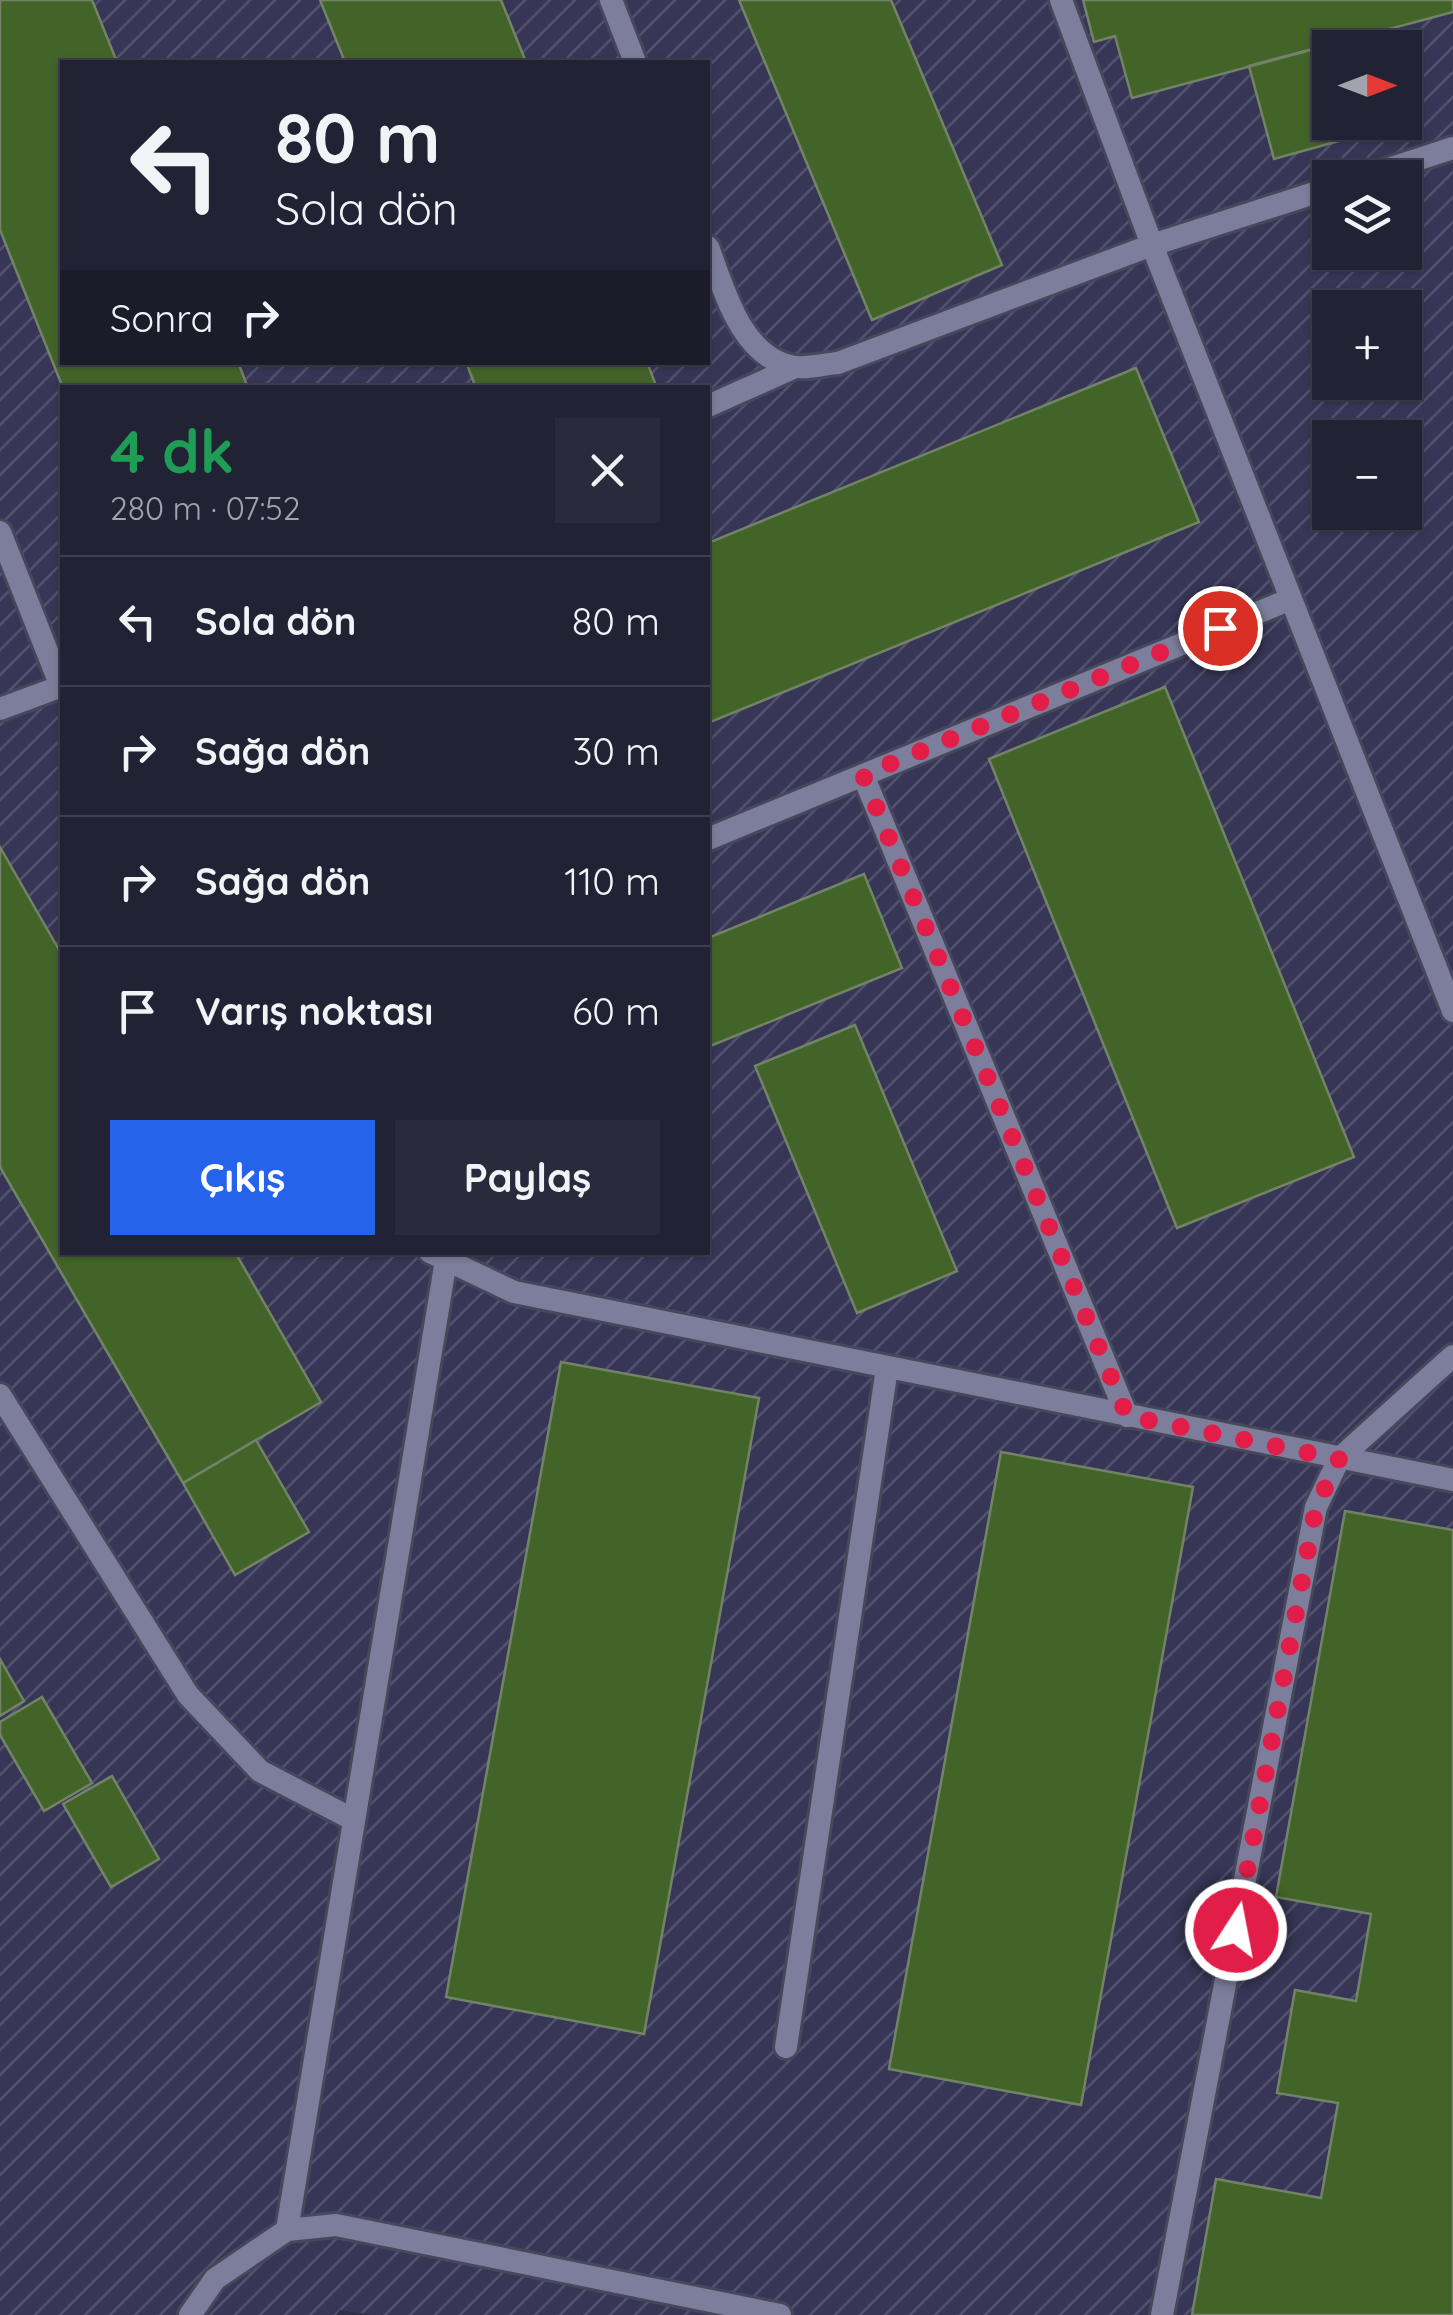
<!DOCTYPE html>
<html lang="tr">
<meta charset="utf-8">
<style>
body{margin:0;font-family:Quicksand,sans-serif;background:#2a2a3d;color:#f1f3f6;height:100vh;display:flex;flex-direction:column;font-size:38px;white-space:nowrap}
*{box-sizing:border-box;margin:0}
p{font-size:32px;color:#a2a4ad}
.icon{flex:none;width:55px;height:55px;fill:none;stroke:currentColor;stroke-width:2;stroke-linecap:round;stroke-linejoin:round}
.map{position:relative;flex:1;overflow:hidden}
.sheet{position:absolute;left:60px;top:385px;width:650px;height:870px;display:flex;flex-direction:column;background:#222235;border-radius:0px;box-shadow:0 2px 8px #0004,0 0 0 2px #3f3f50}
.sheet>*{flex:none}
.hud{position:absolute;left:60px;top:60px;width:650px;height:305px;border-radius:0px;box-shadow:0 2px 8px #0004,0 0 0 2px #3f3f50;background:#222235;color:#f1f3f6;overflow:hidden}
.needle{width:65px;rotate:90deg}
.fabs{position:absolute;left:1312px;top:30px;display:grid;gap:20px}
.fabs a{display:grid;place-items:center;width:110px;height:110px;border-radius:0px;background:#222235;box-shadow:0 2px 8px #0004,0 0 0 2px #3f3f50;font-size:50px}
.pin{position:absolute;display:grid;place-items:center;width:85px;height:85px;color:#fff;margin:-42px;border:5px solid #fff;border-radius:50%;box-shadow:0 2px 10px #0007}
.me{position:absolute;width:110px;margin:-55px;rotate:11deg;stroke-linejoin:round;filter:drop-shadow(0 0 8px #0008)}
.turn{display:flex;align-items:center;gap:35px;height:210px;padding:0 50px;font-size:45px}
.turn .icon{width:130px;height:130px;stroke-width:2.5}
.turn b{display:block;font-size:70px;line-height:85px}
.then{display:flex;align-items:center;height:95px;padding:0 50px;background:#0003;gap:20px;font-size:38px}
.round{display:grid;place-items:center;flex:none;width:105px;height:105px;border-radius:0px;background:#2a2a3d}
.overview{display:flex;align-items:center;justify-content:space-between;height:170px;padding:0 50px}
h1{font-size:60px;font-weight:700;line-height:75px;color:#1e9e55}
.primary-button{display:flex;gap:20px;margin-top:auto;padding:20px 50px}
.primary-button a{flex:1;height:115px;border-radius:0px;background:#2563eb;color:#fff;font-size:40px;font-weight:700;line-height:115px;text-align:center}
.primary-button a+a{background:#2a2a3d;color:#f1f3f6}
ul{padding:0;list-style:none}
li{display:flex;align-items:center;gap:30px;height:130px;padding:0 50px;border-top:2px solid #3f3f50}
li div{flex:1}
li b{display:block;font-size:38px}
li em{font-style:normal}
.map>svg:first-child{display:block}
</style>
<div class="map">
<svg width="1453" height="2315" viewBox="0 0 1453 2315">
<defs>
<pattern id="industrial-furrows" width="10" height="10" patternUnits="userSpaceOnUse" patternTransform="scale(2.5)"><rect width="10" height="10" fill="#373656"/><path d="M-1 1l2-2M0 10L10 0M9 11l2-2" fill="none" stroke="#53526e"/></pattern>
</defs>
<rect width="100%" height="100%" fill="#2e2d47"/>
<path fill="url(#industrial-furrows)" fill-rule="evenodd" d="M0 0H1453V2315H373L340 2310 336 2315H0ZM1330 48H1405V122H1330ZM62 62H708V362H62ZM1330 178H1405V252H1330ZM1330 308H1405V382H1330ZM62 388H708V1252H62ZM1330 438H1405V512H1330Z"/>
<path fill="#436429" stroke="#738368" stroke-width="2.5" d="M0 0H92L117 62H62V362H238L248 388H63L0 230Z
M320 0H501L526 62H345Z
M739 0H891L1002 265 872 320Z
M1083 0H1453V12L1132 98 1115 36 1094 42Z
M1376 32 1380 48H1330V122L1400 124 1274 159 1249 66Z
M466 362H647L657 388H476Z
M1136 368 1199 522 708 723V543Z
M1165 687 1354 1157 1177 1228 989 759Z
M0 847 62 955V1252H235L321 1402 183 1483 0 1167Z
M864 874 902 968 708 1047V938Z
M855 1025 957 1271 857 1313 755 1066Z
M561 1362 759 1398 644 2034 446 1997Z
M256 1440 309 1532 235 1575 183 1483Z
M1001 1452 1193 1487 1081 2105 889 2069Z
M1345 1511 1453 1530V2315H1192L1216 2179 1321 2198 1338 2103 1277 2093 1295 1990 1356 2001 1371 1914 1276 1897Z
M0 1659 24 1701 0 1716Z
M42 1697 92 1783 44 1811 0 1735V1722Z
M112 1776 159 1859 111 1887 63 1804Z"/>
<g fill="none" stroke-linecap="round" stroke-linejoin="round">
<g stroke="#47475c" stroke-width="28">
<path id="lane" d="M611 0 635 62
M1061 0 1152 245 1453 1011
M1361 178 1453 148
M708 247C724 289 740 354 790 366 804 370 824 364 838 363L1152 245 1330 188
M708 406 793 368
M0 532 62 689
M0 709 62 686
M863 775 1127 1416
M708 839 1291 599
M430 1252 514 1292 1453 1480
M0 1395 188 1695 260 1771 354 1820
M786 2047 887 1368
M287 2230 446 1260
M190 2315 215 2279 287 2230 336 2225 780 2315
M1162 2315 1316 1507 1339 1459 1453 1356"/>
</g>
<use href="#lane" stroke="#7d7e9b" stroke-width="22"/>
</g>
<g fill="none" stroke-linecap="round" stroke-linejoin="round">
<path stroke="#e11d48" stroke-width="18" stroke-dasharray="0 32.4" d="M1220 628 863 775 1127 1416 1339 1459 1316 1507 1236 1930"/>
</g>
</svg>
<div class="fabs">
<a><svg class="needle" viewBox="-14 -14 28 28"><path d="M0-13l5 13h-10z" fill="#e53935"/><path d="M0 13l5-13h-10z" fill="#a2a4ad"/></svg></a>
<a><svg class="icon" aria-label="layers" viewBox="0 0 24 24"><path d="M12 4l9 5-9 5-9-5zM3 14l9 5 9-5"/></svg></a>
<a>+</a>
<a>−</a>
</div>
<div class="pin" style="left:1220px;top:628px;background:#d93025"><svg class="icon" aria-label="arrive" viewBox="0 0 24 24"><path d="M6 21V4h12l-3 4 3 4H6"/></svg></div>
<svg class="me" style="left:1236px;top:1930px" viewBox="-20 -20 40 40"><circle r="17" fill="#e11d48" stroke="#fff" stroke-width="3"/><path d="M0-11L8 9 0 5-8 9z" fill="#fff"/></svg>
<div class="hud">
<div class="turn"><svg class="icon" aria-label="left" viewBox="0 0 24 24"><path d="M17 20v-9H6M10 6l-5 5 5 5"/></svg><div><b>80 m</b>Sola dön</div></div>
<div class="then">Sonra<svg class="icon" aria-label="right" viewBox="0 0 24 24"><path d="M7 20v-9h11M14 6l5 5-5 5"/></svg></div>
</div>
<section class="sheet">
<div class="overview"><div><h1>4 dk</h1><p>280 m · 07:52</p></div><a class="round"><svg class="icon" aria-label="close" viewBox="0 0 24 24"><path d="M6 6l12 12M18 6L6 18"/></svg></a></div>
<ul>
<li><svg class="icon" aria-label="left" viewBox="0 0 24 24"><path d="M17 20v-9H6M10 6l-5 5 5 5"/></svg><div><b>Sola dön</b></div><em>80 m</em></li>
<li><svg class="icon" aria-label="right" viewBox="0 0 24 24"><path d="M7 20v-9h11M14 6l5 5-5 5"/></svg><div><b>Sağa dön</b></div><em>30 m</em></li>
<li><svg class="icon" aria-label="right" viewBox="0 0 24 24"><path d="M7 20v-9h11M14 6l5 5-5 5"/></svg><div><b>Sağa dön</b></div><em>110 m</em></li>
<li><svg class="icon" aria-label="arrive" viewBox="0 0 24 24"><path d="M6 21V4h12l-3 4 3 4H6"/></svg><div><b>Varış noktası</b></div><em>60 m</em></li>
</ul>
<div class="primary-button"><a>Çıkış</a><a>Paylaş</a></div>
</section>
</div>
